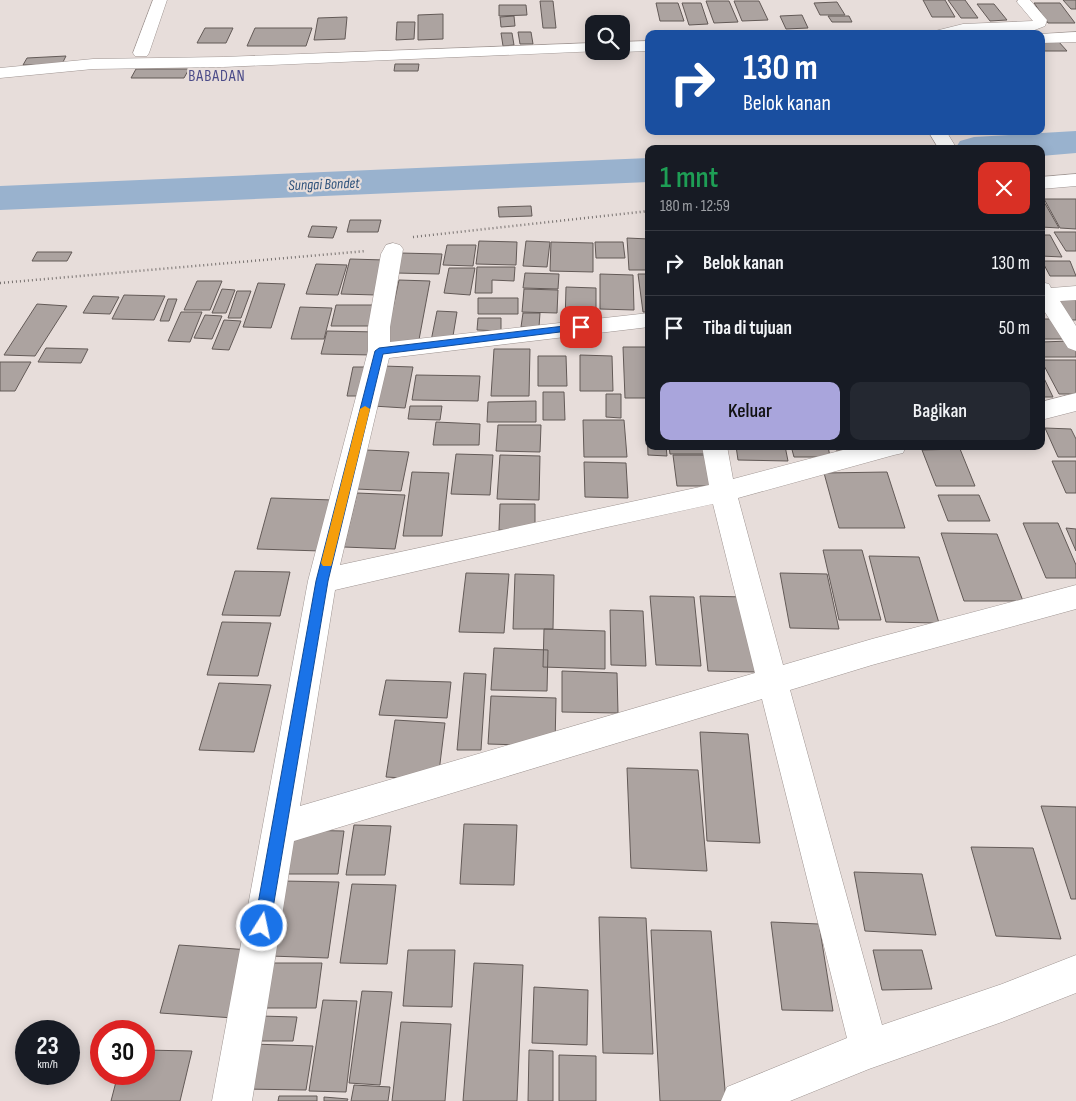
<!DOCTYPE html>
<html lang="id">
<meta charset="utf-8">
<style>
body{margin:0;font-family:"Sofia Sans Condensed",sans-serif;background:#242831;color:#f1f3f6;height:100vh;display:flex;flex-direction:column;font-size:19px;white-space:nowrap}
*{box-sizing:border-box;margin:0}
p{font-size:16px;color:#9ea1a6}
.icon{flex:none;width:28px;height:28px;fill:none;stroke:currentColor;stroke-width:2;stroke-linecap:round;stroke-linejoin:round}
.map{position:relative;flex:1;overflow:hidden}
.panel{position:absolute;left:645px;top:145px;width:400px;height:305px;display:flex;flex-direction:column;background:#171b24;border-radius:10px;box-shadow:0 2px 12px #0003}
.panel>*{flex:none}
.banner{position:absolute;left:645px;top:30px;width:400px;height:105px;border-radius:10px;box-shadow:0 2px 12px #0003;background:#1a4fa0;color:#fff;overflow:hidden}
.buttons{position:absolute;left:585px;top:15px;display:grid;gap:10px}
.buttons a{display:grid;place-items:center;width:45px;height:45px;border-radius:10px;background:#171b24;box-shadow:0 2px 12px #0003;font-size:25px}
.speed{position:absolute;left:15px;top:1020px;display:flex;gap:10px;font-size:25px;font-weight:700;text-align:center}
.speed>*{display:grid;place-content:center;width:65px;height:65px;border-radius:50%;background:#171b24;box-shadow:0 2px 12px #0003;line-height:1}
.speed small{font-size:12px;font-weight:400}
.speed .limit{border:8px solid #d22;background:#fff;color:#111}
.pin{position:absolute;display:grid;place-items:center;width:42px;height:42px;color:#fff;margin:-21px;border-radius:10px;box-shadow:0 2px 8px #0006}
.me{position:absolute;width:55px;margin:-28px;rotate:10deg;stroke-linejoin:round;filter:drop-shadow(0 0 4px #0008)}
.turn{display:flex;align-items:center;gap:18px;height:105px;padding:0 15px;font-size:22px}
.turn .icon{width:65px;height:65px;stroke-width:2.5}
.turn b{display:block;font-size:35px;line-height:42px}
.round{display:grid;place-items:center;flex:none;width:52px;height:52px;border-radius:10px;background:#242831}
.summary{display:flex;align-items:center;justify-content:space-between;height:85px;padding:0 15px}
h1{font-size:30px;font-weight:600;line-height:38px;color:#1e9e55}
.primary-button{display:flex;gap:10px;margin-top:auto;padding:10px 15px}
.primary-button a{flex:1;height:58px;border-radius:10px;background:#a9a5dc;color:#111;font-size:20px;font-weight:600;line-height:58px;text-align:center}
.primary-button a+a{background:#242831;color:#f1f3f6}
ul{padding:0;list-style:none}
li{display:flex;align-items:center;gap:15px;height:65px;padding:0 15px;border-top:1px solid #363941}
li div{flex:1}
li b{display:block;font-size:19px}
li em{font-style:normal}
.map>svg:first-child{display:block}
</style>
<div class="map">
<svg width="1076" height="1101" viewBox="0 0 1076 1101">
<rect width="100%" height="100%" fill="#e7ddda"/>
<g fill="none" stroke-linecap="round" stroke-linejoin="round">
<path fill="#99b2ce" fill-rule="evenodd" d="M1076 131V153L1041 156V149H955L960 141 974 137Z
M649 158V182L0 210V186Z"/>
</g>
<path fill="#aca3a0" stroke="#635a57" d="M923 0H945L955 17H932Z
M948 0H965L978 18H961Z
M1063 0H1076V9H1071Z
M540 1H553L556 28H543Z
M706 1H729L738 22 714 23Z
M734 1H759L768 20 742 21Z
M837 2 845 15H820L814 3Z
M656 3H678L684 21H660Z
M682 3H701L708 24 689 25Z
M1034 3H1060L1075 23H1048Z
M977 4H994L1007 20 990 21Z
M499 5H526L527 15 499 16Z
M443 14V39L418 40V15Z
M802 15 808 28 786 29 780 16Z
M514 16 515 26 501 27 500 17Z
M828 16H849L852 22H832Z
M347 17 345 39 314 40 318 18Z
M397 22H415L414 39 396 40Z
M205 28H233L226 43H197Z
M255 28H312L306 46H247Z
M518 32H531L533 44H520Z
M501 33H512L514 45 503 46Z
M1041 41H1058L1067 51H1041Z
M66 56 62 64 23 65 27 58Z
M395 64H419L418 71H394Z
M136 69H189L184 78H131Z
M1044 199H1076V229L1060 228Z
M1041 200H1043L1059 228 1041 227Z
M531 206 532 216 499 217 498 207Z
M350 220H381L378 232H347Z
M312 226 337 227 333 238 308 237Z
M1054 232H1076V251H1066Z
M1041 235H1050L1062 257 1041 256Z
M627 238 649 239V270H629Z
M479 241 517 242 516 265 476 264Z
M526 241 550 242 547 267 523 266Z
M551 242 593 243V272L550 271Z
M595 242H623L625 258H596Z
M447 245H476L473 266 443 265Z
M37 252H72L67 261H32Z
M400 253 442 254 439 274 396 273Z
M350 259 385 260 376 295 341 294Z
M1042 261H1070L1076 276H1050Z
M316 264 347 265 338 295 306 294Z
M477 267H515L514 281 492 280V293H475Z
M449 268H475L470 295 444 293Z
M525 273 559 274 558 289 523 288Z
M600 274 633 275 634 310 600 309Z
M638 274H649V312H643Z
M399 280 430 281 418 345 385 344Z
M197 281H222L210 310H184Z
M258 283 285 284 271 328 243 327Z
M566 287 596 288V325L565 324Z
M222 289 235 290 226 313H212Z
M524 289 558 290 557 313 522 312Z
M237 291H251L241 318H228Z
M124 295 165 296 154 320 112 319Z
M93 296 119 297 110 314 83 313Z
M1055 296H1076V320H1068Z
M478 298H518V314H478Z
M168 299H177L169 321H160Z
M37 304 67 306 35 356 4 355Z
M336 305H376L372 326H331Z
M300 307 332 308 324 339H291Z
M437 311 457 312 452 342 431 341Z
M181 312H202L190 342 168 341Z
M523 313H540L539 327H521Z
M205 315 222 316 212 339 194 338Z
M478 318H501V331L477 330Z
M1041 319H1054L1065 339H1041Z
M224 320 241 321 229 350 212 349Z
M327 331 377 332 372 355 321 354Z
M1070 341 1076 351V357H1041V342Z
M623 347H649V398H625Z
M46 348 88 349 81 363 38 362Z
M494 349H530L529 396H491Z
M580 355 612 356 613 391H580Z
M538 356H566L567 386H538Z
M1041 360H1076V394H1059Z
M0 362H31L15 391H0Z
M383 366 413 367 405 408 373 406Z
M353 367H373L368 396H347Z
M1041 372 1053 397H1041Z
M416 375 480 376 478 401 412 400Z
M543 392H564L565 420H543Z
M606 394H621V418L606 417Z
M536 401V422H487L488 402Z
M410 406H442L440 420 408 419Z
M583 420H624L627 457H584Z
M436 422 480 424 479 445H433Z
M498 425H541L540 452 496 451Z
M647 426H649V446H666L667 456 648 455Z
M1045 428 1071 429 1076 439V457H1058Z
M669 446H710L711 454H670Z
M736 446H785L788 461 738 460Z
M791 446H828L830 457H794Z
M835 446H861L863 451 836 450Z
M960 449 975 486H936L922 450Z
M366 450 409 452 401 491 356 489Z
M456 454 493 455 490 495 451 494Z
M500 455 540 456 539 500 497 499Z
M673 455H713L717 486H677Z
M1052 461H1076V493H1066Z
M584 462 626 463 628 498 585 497Z
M412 472 449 473 442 536H403Z
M887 472 905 528H839L824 473Z
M357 493 405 495 395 549 344 547Z
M938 495H979L990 521H948Z
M271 498 333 500 321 551 257 549Z
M500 504H535V530H499Z
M1023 523H1058L1076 565V578H1046Z
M1066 528 1076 529V551Z
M941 533 997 534 1023 601H964Z
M823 550H862L881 620H839Z
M869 556 919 557 939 623 886 622Z
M235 571 290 572 280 616 222 615Z
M466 573 509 574 504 633 459 632Z
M780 573 827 574 839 629 790 628Z
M515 574 554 575 553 629H513Z
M650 596 694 597 701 666 656 665Z
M700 596 746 597 757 672 708 671Z
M610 610 643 611 646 666 611 665Z
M222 622 271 623 258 676 207 675Z
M544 629 605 631V669L543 667Z
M494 648 548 650 547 691 491 690Z
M562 671 617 673 618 713 562 712Z
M464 673 486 674 481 750H457Z
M386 680 451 682 447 718 379 715Z
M219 683 271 685 254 752 199 750Z
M491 696 556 698 555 746 488 744Z
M395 720 445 723 438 780 386 777Z
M700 732 748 734 760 843 707 841Z
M627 768 698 770 707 871 631 868Z
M1041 806 1076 807V899H1071Z
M464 824 517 825 514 885 460 884Z
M354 825 391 826 385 875H346Z
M290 830 344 831 338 874H282Z
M971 847 1033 848 1061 939 996 936Z
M854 872 922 874 936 935 865 931Z
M283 881 339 882 328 958 270 956Z
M352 884 396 885 387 964 340 963Z
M599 917 646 918 653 1054 603 1053Z
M771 922 819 924 833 1011 782 1010Z
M651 930 711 931 726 1101H660Z
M179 945 250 950 234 1018 160 1013Z
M408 950H455L452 1007 403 1006Z
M873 950H922L932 989 882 990Z
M269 963H322L316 1008H262Z
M474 963 523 965 517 1101H463Z
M534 987 588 990 587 1045 532 1043Z
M362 991 392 992 380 1085 349 1083Z
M323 1000 357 1001 346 1092 309 1091Z
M260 1016 297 1017 293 1041H256Z
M401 1022 451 1024 445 1101H392Z
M252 1044 313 1046 306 1090 243 1089Z
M144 1050 192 1051 180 1101H111L118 1074H144Z
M529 1050 553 1051V1101H528Z
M559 1055 596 1056V1101H559Z
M354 1085 390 1087 388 1101H351Z
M279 1096H317V1101H278Z
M324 1097 348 1099 347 1101H324Z"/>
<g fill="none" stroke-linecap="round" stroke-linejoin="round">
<g stroke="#9f9592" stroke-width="1">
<path id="street" d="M153 0H167L149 53 147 56H135L133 53Z
M1018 0H1030L1047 20 1045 26 1032 31 933 34 935 31 963 24 1033 21 1017 2Z
M1076 32V42L1041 43V34H1040Z
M649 41V51L621 52 619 51H621V42Z
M594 43V51H600L223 67 93 69 0 78V68L93 59 223 57Z
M928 131H946L957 149H939Z
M1076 174V186L1041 189V177Z
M393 243 400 245 403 249 390 327V342L649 313V327L389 358 340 565 709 485 702 446H727L733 479 858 446H906L903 453 894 455 738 498 783 665 872 639 1076 585V609L872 665 790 690 882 1025 1002 984 1076 955V993L1002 1022 869 1069 790 1101H721L727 1087 847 1038 762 699 294 841 252 1101H212L308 581 368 351V327L381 254 386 245ZM713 504 755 673 300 806 335 590 603 528Z
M1041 282 1049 284 1051 288 1076 286V300L1060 301 1076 326V351L1068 348 1041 306Z
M1076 393V411L1041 420V402Z"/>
</g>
<path stroke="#787270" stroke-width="2.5" stroke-dasharray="1 3" stroke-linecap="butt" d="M413 237 649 211
M0 283 366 251"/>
<use href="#street" fill="#fff" fill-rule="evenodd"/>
</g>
<path fill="#1a73e8" stroke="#114b97" d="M581 324 586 327 584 329 383 354 328 581 270 926 267 932 262 934 257 932 254 926 316 581 375 351 379 348Z"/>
<path fill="#f59e0b" d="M365 406 370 409 332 563 331 566H323L321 563 360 409Z"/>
<g text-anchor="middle" stroke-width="4.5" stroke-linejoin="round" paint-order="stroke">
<g font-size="15" font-style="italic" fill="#2e527b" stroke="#e7ddda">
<text transform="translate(324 184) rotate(-2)" y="5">Sungai Bondet</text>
</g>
<g font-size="16" letter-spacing="1" fill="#4a4a88" stroke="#e7ddda">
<text x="217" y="81">BABADAN</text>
</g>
</g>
</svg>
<div class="buttons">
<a><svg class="icon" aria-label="search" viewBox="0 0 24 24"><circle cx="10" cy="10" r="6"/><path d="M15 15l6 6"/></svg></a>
</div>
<div class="speed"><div>23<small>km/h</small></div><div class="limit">30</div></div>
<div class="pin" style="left:581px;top:327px;background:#d93025"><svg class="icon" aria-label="arrive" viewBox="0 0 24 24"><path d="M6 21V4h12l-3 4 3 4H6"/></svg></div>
<svg class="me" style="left:262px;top:926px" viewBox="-20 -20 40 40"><circle r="17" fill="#1a73e8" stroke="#fff" stroke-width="3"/><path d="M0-11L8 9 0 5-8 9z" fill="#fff"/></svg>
<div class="banner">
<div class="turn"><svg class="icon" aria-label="right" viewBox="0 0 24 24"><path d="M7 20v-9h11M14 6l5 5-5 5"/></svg><div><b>130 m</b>Belok kanan</div></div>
</div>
<section class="panel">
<div class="summary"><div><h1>1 mnt</h1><p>180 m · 12:59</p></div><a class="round" style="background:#d93025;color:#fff"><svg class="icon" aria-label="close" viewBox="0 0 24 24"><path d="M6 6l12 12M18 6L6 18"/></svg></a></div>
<ul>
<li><svg class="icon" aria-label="right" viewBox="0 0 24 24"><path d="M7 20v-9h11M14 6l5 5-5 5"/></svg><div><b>Belok kanan</b></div><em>130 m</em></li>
<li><svg class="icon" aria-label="arrive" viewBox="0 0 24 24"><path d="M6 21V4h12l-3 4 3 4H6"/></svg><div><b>Tiba di tujuan</b></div><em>50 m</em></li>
</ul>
<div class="primary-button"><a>Keluar</a><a>Bagikan</a></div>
</section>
</div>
